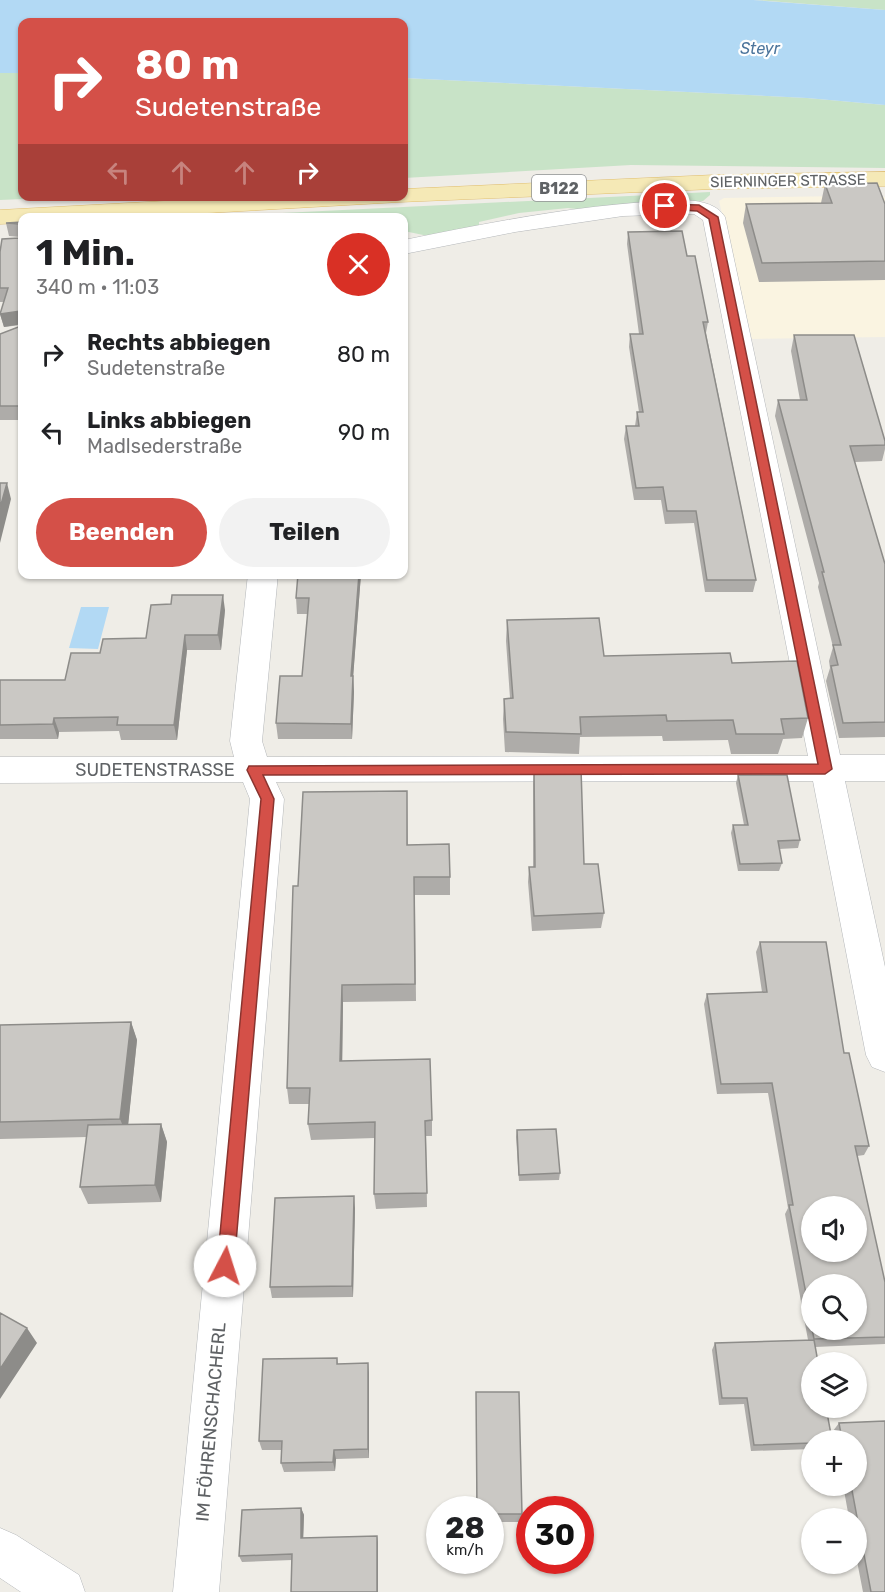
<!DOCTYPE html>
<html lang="de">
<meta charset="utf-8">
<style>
body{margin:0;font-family:Rubik,sans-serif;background:#f2f2f2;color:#202124;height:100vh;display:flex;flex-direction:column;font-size:22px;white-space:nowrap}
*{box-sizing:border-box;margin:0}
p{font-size:20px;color:#757577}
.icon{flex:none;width:33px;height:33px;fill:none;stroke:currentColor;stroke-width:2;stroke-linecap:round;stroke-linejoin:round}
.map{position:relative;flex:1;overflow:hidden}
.details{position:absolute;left:18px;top:213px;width:390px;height:366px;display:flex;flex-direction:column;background:#fff;border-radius:12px;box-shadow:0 2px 4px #0004}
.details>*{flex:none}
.banner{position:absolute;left:18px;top:18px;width:390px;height:183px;border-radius:12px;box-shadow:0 2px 4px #0004;background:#d45048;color:#fff;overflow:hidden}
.fabs{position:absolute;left:801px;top:1196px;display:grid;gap:12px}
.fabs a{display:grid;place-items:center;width:66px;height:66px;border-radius:50%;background:#fff;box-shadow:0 2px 4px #0004;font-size:30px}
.speed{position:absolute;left:426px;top:1496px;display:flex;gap:12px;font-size:30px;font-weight:700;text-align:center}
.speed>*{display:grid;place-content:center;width:78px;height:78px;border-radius:50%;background:#fff;box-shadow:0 2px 4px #0004;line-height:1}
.speed small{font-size:15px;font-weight:400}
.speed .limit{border:9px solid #d22;background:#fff;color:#111}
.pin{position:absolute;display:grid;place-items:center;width:51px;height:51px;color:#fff;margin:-26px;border:3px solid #fff;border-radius:50%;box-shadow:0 2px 6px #0007}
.me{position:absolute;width:66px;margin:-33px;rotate:5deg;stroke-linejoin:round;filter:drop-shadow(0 0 4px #0008)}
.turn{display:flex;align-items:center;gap:21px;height:126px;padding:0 18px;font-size:27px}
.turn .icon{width:78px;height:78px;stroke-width:2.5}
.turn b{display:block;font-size:42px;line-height:51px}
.lanes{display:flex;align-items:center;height:57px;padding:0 18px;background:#0003;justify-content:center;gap:30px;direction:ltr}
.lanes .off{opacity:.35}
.round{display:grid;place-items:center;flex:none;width:63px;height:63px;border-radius:32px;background:#f2f2f2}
.headline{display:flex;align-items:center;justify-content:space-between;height:102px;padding:0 18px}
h1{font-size:36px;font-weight:700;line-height:45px}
.cta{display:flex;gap:12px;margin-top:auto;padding:12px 18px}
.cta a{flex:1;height:69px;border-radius:36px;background:#d45048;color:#fff;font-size:24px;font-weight:700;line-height:69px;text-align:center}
.cta a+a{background:#f2f2f2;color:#202124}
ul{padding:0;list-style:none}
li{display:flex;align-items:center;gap:18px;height:78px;padding:0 18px}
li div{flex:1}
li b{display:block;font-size:22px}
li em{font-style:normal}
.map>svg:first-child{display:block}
</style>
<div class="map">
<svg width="885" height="1592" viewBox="0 0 885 1592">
<rect width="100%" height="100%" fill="#efede7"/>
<path fill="#faf4e1" d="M845 196 885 197V337L752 339 719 201 724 198Z"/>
<path fill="#c8e3c7" d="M753 0H885V10L754 0Z
M0 73H22V196L70 197 0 200Z
M404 78 807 98 885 105V168L631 165 404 178Z
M710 192V195L703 201 666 202 584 210 568 208 519 213 479 222V227L428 236 404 231V218H270L282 213Z"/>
<path fill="#b2d9f4" d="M0 0H753L885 10V105L807 98 404 78V22H22V73H0Z
M81 607H109L98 649 69 648Z"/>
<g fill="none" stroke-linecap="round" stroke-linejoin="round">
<g stroke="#b4b7ba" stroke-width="1">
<path id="minor" d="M684 200C699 201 716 203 725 217L840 755H885V781H845L885 967V1072L872 1067 866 1055 813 781 276 782 284 799 219 1592H173L250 799 243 782 0 783V757H234L230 741 248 574H278L262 741 267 757 808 756 703 220 694 214H684L623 216 515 232 404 254V240C498 221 588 203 684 200Z
M0 1528 16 1535 79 1575 85 1592H21L0 1578Z"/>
</g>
<g stroke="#e0be6f" stroke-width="1">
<path id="primary" d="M885 172V186L714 189 400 202 120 218H22V223L0 224V210L257 196H404V189L714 175Z"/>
</g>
<use href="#minor" fill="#fff" fill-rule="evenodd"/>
<use href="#primary" fill="#f5e9b6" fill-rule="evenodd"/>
</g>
<path fill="#aeaca9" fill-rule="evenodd" d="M825 184 885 204V280L759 282 743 223 746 204 821 203Z
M22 222V420H0V334L21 326V325L4 327 0 314 4 302H0V252L20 237 9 236 6 223Z
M628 232 687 256 708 322 706 333 756 580 753 592H705L694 523 665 524 661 500H634L624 439 626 426H635L637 412H639L629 347 630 334H639L627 244Z
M794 335 885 441V449L882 461 855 462 885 564V737L839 738 826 681 830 668 829 661 833 647 818 587 819 583 775 416 778 400H800L791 351Z
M298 574H361L353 676 354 692 352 739H278L276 723 302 676 308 614H297L296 598Z
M225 610 221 650H187L177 740H121L119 731 59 732 58 739H0V680H65L146 638Z
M507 620 604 656 732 663 808 718 802 738 783 739 778 754H731L728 740 663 741 662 736 580 737 579 754 505 752 503 719 504 699 510 698 506 641Z
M534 768 584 864 604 913 601 928 532 931 528 882 529 867H533V784Z
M738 775 800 840 798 848 779 849 782 863 779 871H738L731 833 733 825H744L736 783Z
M407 791 408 845 450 877V895H415L416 1001 343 1002 342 1061 432 1120V1136H426L427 1207 376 1209 374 1194 375 1138 311 1140 308 1124 309 1104H289L287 1088 298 886Z
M760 942 844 1053 869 1146 864 1155 857 1156 885 1282V1344L815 1347 812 1449 751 1451 744 1404 719 1405 712 1350 715 1343 808 1340 785 1214 788 1208 768 1093 717 1094 704 1004 707 994 762 992 756 952ZM812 1284 856 1329H812Z
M131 1022 137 1040 128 1124H161L167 1142 161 1202 88 1204 80 1187 87 1137 0 1139V1025Z
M517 1130 560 1173 559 1180 519 1181 516 1137Z
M355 1208 353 1297 272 1298 270 1287Z
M337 1358 338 1364 369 1373V1458L336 1459 335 1471 284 1472 281 1463V1450H262L259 1441Z
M476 1392 522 1514 521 1522H490V1509H476Z
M885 1421V1592H863L856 1556V1518H849L843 1485H856V1440H835L833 1431 839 1423Z
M301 1508 304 1515 303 1538 377 1536 378 1543V1592H291L292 1560 242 1562 239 1556Z"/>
<path fill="#8d8c89" d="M20 311 22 324 4 327 0 314Z
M7 483 11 499 0 543V508Z
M359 574H361L352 692 351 676Z
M223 595 225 610 221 650 218 635Z
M185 635 187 650 177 740 174 725Z
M353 676 354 692 352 739 351 724Z
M54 718 59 732 58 739 53 724Z
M342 985 343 1002 342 1078 340 1061Z
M131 1022 137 1040 127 1136 120 1119Z
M161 1124 167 1142 161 1202 155 1185Z
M354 1196 355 1208 353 1297 352 1286Z
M27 1328 37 1343 0 1399V1369Z
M368 1363 369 1373V1458L368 1449Z
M334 1450 336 1459 335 1471 333 1462Z
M301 1508 304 1515 303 1545 301 1538Z
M377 1536 378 1543V1592H377Z"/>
<path fill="#cac8c4" stroke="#8d8c89" stroke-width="1.5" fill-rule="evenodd" d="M877 183 885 204V261L762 263 746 204 832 203 825 184Z
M22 222V406H0V334L21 326 20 311 0 314 8 288H0V252L2 239 19 238 21 236 20 224 6 223Z
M682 231 687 256H695L708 322H703L756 580H707L696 511H667L663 487 636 488 626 426H639L637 412H643L630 334H643L628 232Z
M794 335H854L885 441V445L850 446 885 564V722L843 723 831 666 838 665 833 645H841L822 572H824L778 400H807Z
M0 483H7L0 508Z
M298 574H359L351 676H353L351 724 276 723 280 676H302L309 598H296Z
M172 595H223L218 635H185L174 725H117L118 717 54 718 53 724 0 725V680H65L71 653H100L103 639 146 638 151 605 171 604Z
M599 618 604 656 730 653 732 663 797 661 808 718 781 719 784 734H736L733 720 667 721 666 715 580 717 581 734 506 732 504 699 513 698 507 620Z
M534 768H581L584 864H598L604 913 534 916 529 867H535Z
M738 775H787L800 840 778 841 782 863 740 864 733 825H748Z
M407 791V845L449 844 450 877H414L415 984 342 985 340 1061 430 1059 432 1120 425 1121 427 1193 374 1194 375 1122 308 1124 310 1088H287L293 886H298L303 792Z
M760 942H826L844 1053H849L869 1146H855L885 1282V1337L814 1339 812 1329H856V1284H812V1325L789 1205H793L772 1083 721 1084 707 994 767 992ZM812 1206H856V1251H812Z
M131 1022 120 1119 0 1122V1025Z
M161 1124 155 1185 80 1187 88 1125Z
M556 1129 560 1173 519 1175 517 1130Z
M354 1196 352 1286 270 1287 275 1198Z
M0 1313 27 1328 0 1369Z
M814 1340 818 1362H812V1407H826L832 1440H812V1443L754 1445 747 1398H722L715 1343Z
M337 1358V1364L368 1363V1449L334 1450 333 1462 281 1463 282 1441H259L263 1359Z
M476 1392H519L522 1514H490V1509H477Z
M885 1421V1592H871L851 1485H856V1440H842L839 1423Z
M301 1508V1538L377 1536V1592H291L292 1554 239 1556 242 1510Z"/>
<path fill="#d45048" stroke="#8a342f" stroke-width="1.5" d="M662 204 699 205 718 217 832 769 825 774 263 775 274 799 234 1266 231 1271 225 1274 219 1271 217 1266 261 799 247 770 249 766 818 764 709 219 697 211 665 209 661 206Z"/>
<g text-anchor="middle" stroke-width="4.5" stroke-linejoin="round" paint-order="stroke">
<g font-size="15" fill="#5f6265" stroke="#fff">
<text transform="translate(788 181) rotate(-1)" y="5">SIERNINGER STRASSE</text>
</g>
<g font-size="16" font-style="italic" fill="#4c759c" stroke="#fff">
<text x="760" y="54">Steyr</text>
</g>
<rect fill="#fff" stroke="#8f9193" stroke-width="1.5" x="532" y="175" width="54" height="26" rx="4.5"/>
<g font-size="16" font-weight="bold" fill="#5f6265">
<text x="559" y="194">B122</text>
</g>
<g font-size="18" fill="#5f6265" stroke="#fff">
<text x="155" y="776">SUDETENSTRASSE</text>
<text transform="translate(211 1422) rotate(-85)" y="6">IM FÖHRENSCHACHERL</text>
</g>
</g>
</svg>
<div class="fabs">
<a><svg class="icon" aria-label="sound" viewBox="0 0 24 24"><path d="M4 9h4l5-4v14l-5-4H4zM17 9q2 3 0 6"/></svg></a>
<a><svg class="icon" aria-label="search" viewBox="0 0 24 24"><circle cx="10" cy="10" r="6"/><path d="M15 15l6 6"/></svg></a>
<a><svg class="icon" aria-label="layers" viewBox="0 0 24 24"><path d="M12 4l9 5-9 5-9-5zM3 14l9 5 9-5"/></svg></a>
<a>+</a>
<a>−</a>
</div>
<div class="speed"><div>28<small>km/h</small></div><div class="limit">30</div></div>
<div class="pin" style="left:665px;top:206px;background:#d93025"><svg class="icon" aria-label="arrive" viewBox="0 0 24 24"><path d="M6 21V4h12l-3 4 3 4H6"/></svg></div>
<svg class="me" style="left:225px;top:1266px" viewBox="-20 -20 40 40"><circle r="19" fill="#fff"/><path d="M0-13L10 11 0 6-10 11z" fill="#d45048"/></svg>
<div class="banner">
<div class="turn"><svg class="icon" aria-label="right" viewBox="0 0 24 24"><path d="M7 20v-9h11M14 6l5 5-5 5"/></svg><div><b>80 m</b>Sudetenstraße</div></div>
<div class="lanes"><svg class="icon off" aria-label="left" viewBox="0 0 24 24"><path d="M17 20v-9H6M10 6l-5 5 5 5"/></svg><svg class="icon off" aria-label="ahead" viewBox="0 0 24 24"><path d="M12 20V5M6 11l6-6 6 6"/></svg><svg class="icon off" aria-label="ahead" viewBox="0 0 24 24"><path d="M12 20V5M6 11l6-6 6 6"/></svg><svg class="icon" aria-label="right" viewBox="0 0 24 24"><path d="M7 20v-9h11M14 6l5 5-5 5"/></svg></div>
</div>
<section class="details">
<div class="headline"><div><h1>1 Min.</h1><p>340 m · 11:03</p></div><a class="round" style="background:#d93025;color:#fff"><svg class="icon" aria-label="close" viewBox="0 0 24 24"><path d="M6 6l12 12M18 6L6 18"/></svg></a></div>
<ul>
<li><svg class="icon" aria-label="right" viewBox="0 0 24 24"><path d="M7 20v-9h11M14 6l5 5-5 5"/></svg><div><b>Rechts abbiegen</b><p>Sudetenstraße</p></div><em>80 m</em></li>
<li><svg class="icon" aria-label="left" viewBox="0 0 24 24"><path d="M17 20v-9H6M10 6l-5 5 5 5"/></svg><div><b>Links abbiegen</b><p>Madlsederstraße</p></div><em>90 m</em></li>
</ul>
<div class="cta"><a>Beenden</a><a>Teilen</a></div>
</section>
</div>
